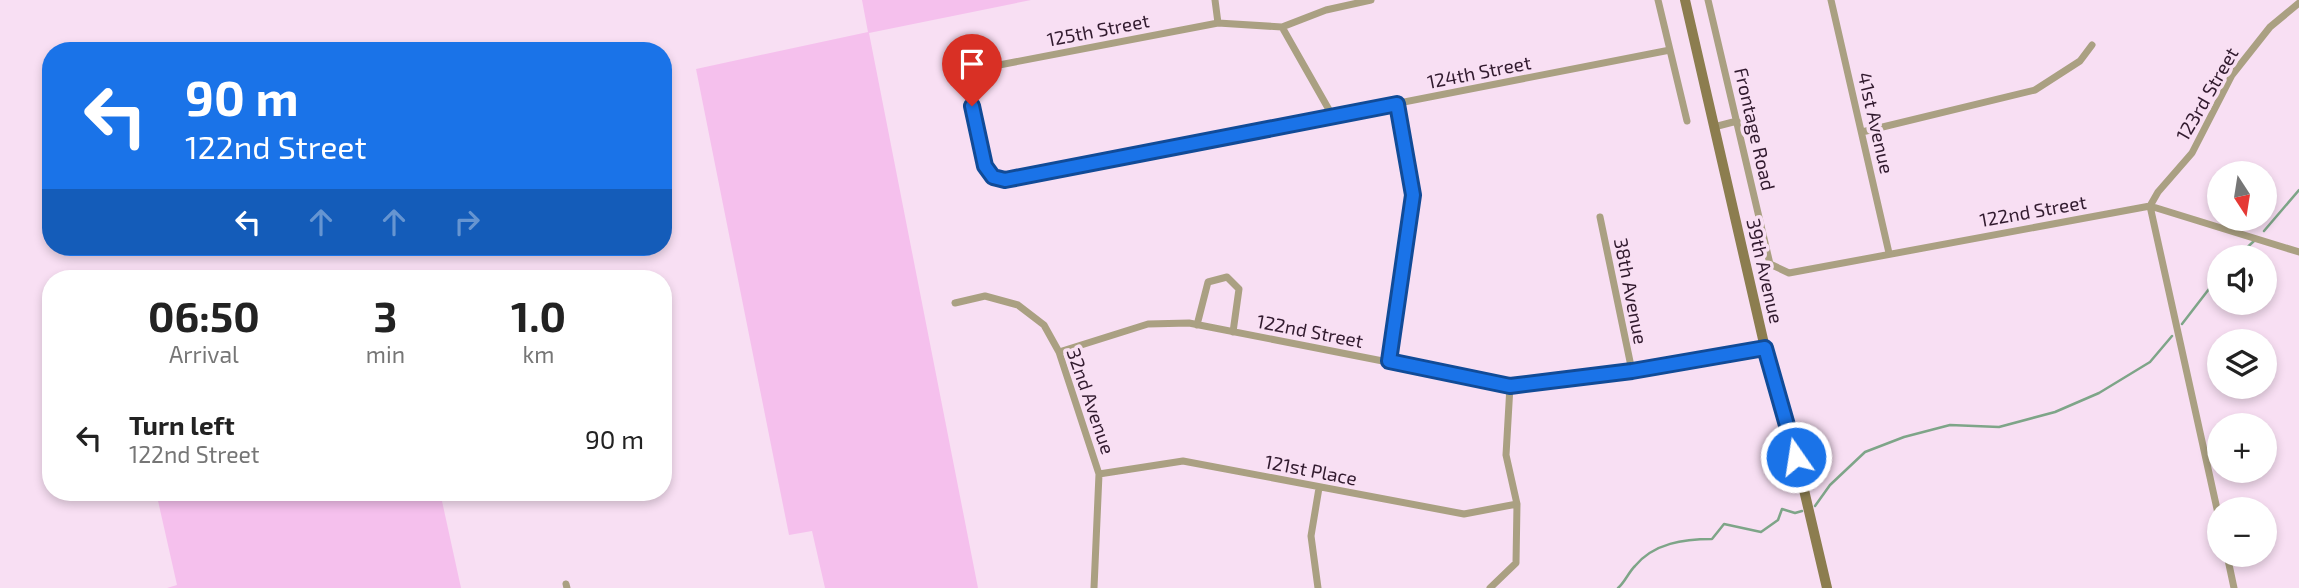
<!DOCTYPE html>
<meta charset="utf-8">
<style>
body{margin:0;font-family:"Exo 2",sans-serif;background:#f2f2f2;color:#222;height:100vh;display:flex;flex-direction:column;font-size:26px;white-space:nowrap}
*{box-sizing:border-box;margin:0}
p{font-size:23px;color:#767676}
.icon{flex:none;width:38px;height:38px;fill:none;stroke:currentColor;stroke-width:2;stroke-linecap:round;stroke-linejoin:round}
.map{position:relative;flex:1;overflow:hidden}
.sheet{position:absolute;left:42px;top:270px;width:630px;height:231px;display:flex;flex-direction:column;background:#fff;border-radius:28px;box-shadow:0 4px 10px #0003}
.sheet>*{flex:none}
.top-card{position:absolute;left:42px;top:42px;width:630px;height:214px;border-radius:28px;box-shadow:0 4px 10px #0003;background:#1a73e8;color:#fff;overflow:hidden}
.needle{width:46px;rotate:168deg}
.tools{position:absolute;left:2207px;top:161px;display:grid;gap:14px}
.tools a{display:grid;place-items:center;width:70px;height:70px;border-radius:50%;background:#fff;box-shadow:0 4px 10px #0003;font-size:35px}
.pin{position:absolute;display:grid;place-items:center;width:60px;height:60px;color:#fff;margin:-72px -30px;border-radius:50% 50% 50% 0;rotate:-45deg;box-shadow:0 0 7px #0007}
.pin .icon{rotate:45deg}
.me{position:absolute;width:77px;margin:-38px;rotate:347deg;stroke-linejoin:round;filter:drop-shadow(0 0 5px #0008)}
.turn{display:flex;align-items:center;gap:24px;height:147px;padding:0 28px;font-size:32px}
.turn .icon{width:91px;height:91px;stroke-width:2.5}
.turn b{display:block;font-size:49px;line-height:60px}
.lanes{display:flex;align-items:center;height:66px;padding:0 28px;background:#0003;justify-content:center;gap:35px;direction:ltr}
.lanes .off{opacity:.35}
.eta{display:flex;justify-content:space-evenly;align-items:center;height:119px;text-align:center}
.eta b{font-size:42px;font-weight:700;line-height:49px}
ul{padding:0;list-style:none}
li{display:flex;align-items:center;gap:21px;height:98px;padding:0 28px}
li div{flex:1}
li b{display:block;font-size:26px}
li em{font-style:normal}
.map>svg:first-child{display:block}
</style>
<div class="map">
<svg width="2299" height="588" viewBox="0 0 2299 588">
<rect width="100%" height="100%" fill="#f8dff3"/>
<path fill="#f5c0ed" d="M862 0H1031L869 33 978 588H825L812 531 789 535 696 69 868 32Z
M156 492H440L461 588H167L177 585Z"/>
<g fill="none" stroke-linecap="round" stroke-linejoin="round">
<path stroke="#7ea588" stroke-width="2.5" d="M2264 231 2299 190
M2237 257 2254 241
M2182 324 2219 276
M1815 506 1830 485 1865 452 1904 437 1950 425 1999 427 2055 412 2099 393 2150 362 2172 336
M1618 588C1625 582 1628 573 1635 566 1654 543 1684 539 1712 539L1724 524 1761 532 1778 520 1782 509 1795 513 1802 511"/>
<path stroke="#aaa082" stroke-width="7" d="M1215 0 1218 23
M1371 0 1326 10 1282 27 1218 23 994 66C962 89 972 148 993 177L1005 180 1670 50
M1658 0 1687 121
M1708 0 1770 264 1789 273 2150 206 2299 252
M1831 0 1889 253
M1282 27 1332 115
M1714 127 1737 121
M1862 132 2035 90 2080 61 2092 45
M1600 217 1632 371
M955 303 985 296 1018 305 1044 325 1059 352 1099 474 1094 588
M1197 325 1208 282 1227 277 1239 289 1233 332
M1059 352 1148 324 1189 323 1510 386 1632 371 1765 348
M1389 361 1410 238 1413 195 1397 104
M1099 474 1183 461 1464 514 1517 504
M2219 518 2150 206 2158 192 2192 153 2232 75 2270 27 2299 3
M2227 555 2234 588
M566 584 567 588
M1318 588 1311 536 1319 488
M1490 588 1516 563 1517 504 1506 455 1510 386"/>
<path stroke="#8c7d4f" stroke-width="10" d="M1685 0 1765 348 1785 409 1827 588"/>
</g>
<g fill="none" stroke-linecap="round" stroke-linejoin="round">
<g stroke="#114b97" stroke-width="18">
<path id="route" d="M972 106 985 166 993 177 1005 180 1397 104 1413 195 1389 361 1510 386 1632 371 1765 348 1796 457"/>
</g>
<use href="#route" stroke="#1a73e8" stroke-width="12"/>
</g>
<g text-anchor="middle" stroke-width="7" stroke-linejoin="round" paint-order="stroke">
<g font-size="19" fill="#311a2e" stroke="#f8dff3">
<text transform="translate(1098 30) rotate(-11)" y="7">125th Street</text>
<text transform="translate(1479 72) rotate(-11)" y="7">124th Street</text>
<text transform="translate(2207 94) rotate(-60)" y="7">123rd Street</text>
<text transform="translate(1876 123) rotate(77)" y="7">41st Avenue</text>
<text transform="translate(1755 129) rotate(77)" y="7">Frontage Road</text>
<text transform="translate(2033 211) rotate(-10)" y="7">122nd Street</text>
<text transform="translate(1765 271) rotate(77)" y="7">39th Avenue</text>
<text transform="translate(1631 291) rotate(79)" y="7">38th Avenue</text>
<text transform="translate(1310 331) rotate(11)" y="7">122nd Street</text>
<text transform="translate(1091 401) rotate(71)" y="7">32nd Avenue</text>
<text transform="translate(1311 470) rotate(11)" y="7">121st Place</text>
</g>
</g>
</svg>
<div class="tools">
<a><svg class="needle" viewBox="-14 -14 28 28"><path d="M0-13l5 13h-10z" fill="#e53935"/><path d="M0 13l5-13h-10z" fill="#767676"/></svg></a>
<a><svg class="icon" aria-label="sound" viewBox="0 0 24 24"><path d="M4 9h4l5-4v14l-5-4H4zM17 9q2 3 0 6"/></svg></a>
<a><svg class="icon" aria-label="layers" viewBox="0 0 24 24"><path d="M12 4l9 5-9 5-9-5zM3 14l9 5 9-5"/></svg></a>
<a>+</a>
<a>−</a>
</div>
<div class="pin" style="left:972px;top:106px;background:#d93025"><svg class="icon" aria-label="arrive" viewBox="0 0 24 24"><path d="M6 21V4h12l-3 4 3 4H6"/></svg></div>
<svg class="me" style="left:1796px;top:457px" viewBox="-20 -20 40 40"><circle r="17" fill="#1a73e8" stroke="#fff" stroke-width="3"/><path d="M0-11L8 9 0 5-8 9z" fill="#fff"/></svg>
<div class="top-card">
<div class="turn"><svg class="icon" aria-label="left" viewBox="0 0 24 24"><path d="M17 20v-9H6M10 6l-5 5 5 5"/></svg><div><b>90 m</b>122nd Street</div></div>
<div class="lanes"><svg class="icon" aria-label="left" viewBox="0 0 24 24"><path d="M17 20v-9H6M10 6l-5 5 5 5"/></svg><svg class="icon off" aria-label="ahead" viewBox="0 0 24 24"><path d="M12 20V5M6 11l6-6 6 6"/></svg><svg class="icon off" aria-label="ahead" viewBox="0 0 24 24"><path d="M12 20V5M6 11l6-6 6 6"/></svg><svg class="icon off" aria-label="right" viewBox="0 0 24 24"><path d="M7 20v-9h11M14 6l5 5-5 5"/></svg></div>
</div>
<section class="sheet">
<div class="eta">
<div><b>06:50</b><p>Arrival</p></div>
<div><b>3</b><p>min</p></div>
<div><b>1.0</b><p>km</p></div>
</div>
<ul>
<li><svg class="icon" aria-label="left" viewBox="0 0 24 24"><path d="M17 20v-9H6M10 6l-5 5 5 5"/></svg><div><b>Turn left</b><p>122nd Street</p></div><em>90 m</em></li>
</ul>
</section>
</div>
